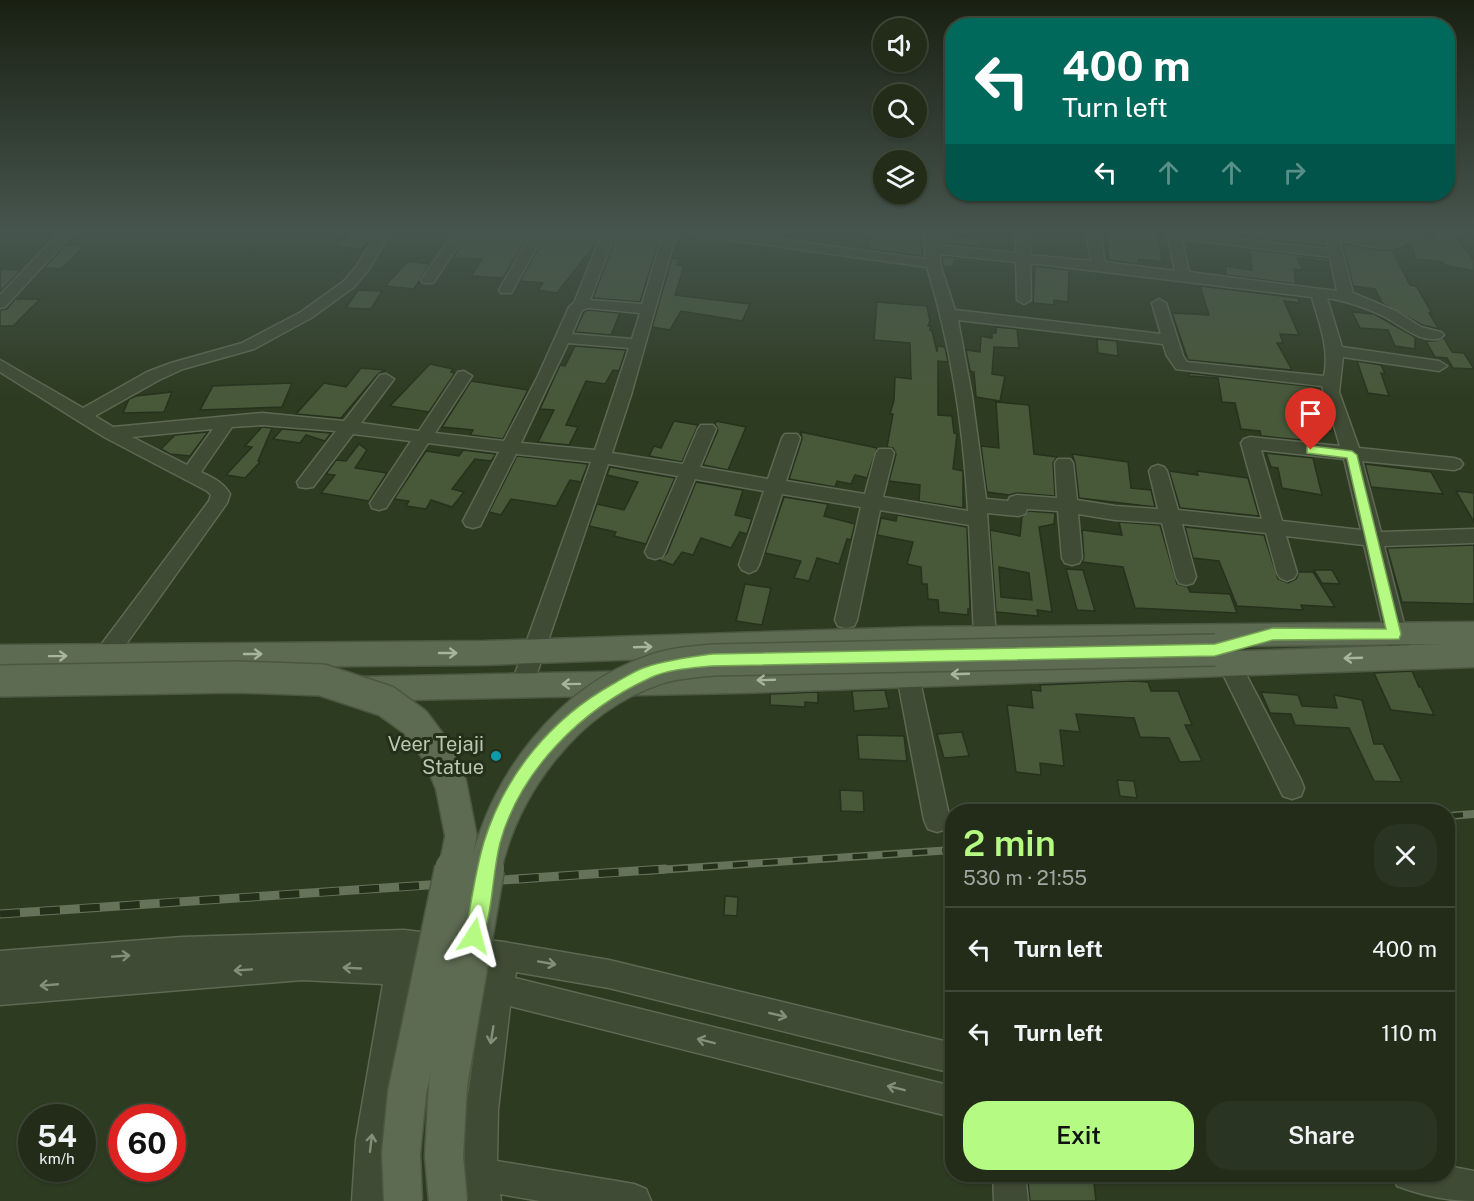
<!DOCTYPE html>
<meta charset="utf-8">
<style>
body{margin:0;font-family:"Public Sans",sans-serif;background:#2a3422;color:#f1f3f6;height:100vh;display:flex;flex-direction:column;font-size:22px;white-space:nowrap}
*{box-sizing:border-box;margin:0}
p{font-size:20px;color:#a2a7a2}
.icon{flex:none;width:33px;height:33px;fill:none;stroke:currentColor;stroke-width:2;stroke-linecap:round;stroke-linejoin:round}
.map{position:relative;flex:1;overflow:hidden}
.sheet{position:absolute;left:945px;top:804px;width:510px;height:378px;display:flex;flex-direction:column;background:#222c19;border-radius:24px;box-shadow:0 2px 4px #0004,0 0 0 2px #3f4838}
.sheet>*{flex:none}
.banner{position:absolute;left:945px;top:18px;width:510px;height:183px;border-radius:24px;box-shadow:0 2px 4px #0004,0 0 0 2px #3f4838;background:#00695c;color:#fff;overflow:hidden}
.fabs{position:absolute;left:873px;top:18px;display:grid;gap:12px}
.fabs a{display:grid;place-items:center;width:54px;height:54px;border-radius:50%;background:#222c19;box-shadow:0 2px 4px #0004,0 0 0 2px #3f4838;font-size:30px}
.speed{position:absolute;left:18px;top:1104px;display:flex;gap:12px;font-size:30px;font-weight:700;text-align:center}
.speed>*{display:grid;place-content:center;width:78px;height:78px;border-radius:50%;background:#222c19;box-shadow:0 2px 4px #0004,0 0 0 2px #3f4838;line-height:1}
.speed small{font-size:15px;font-weight:400}
.speed .limit{border:9px solid #d22;background:#fff;color:#111}
.pin{position:absolute;display:grid;place-items:center;width:51px;height:51px;color:#fff;margin:-62px -26px;border-radius:50% 50% 50% 0;rotate:-45deg;box-shadow:0 0 6px #0007}
.pin .icon{rotate:45deg}
.me{position:absolute;width:66px;margin:-33px;rotate:9deg;stroke-linejoin:round;filter:drop-shadow(0 0 4px #0008)}
.turn{display:flex;align-items:center;gap:21px;height:126px;padding:0 18px;font-size:27px}
.turn .icon{width:78px;height:78px;stroke-width:2.5}
.turn b{display:block;font-size:42px;line-height:51px}
.lanes{display:flex;align-items:center;height:57px;padding:0 18px;background:#0003;justify-content:center;gap:30px;direction:ltr}
.lanes .off{opacity:.35}
.round{display:grid;place-items:center;flex:none;width:63px;height:63px;border-radius:24px;background:#2a3422}
.overview{display:flex;align-items:center;justify-content:space-between;height:102px;padding:0 18px}
h1{font-size:36px;font-weight:600;line-height:45px;color:#b5fa82}
.action{display:flex;gap:12px;margin-top:auto;padding:12px 18px}
.action a{flex:1;height:69px;border-radius:24px;background:#b5fa82;color:#111;font-size:24px;font-weight:600;line-height:69px;text-align:center}
.action a+a{background:#2a3422;color:#f1f3f6}
ul{padding:0;list-style:none}
li{display:flex;align-items:center;gap:18px;height:84px;padding:0 18px;border-top:2px solid #3f4838}
li div{flex:1}
li b{display:block;font-size:22px}
li em{font-style:normal}
.map>svg:first-child{display:block}
</style>
<div class="map">
<svg width="1474" height="1201" viewBox="0 0 1474 1201">
<rect width="100%" height="100%" fill="#2d3b21"/>
<path fill="#48593a" stroke="#26321c" stroke-width="1.5" fill-rule="evenodd" d="M353 231H376L362 249 337 247Z
M470 231H531L503 278 471 276 482 259 453 258Z
M548 231H601L596 243 557 293 538 290 543 283 520 281Z
M618 231H662L640 302 593 298Z
M871 231H919L923 256 869 249Z
M1109 231H1158L1162 262 1138 259V264L1108 260Z
M1247 231H1304L1307 236 1323 239 1325 246 1248 238Z
M1429 231H1451L1474 260V271L1444 265 1442 262 1416 259 1410 242 1420 236 1435 239Z
M938 235 981 238V247L941 243Z
M1342 243 1377 250H1392L1410 285 1416 286 1432 313H1429L1439 329 1422 325 1382 303 1375 289 1353 286Z
M65 245 85 246 61 269 44 268Z
M1250 249 1328 259 1329 262 1297 258 1303 270 1294 269 1296 284 1226 275V266L1252 270Z
M942 256 980 261V263L954 260 953 267 943 266Z
M672 258 679 259 677 265 684 266 675 295 750 304 742 321 681 311 670 330 652 327Z
M408 261 430 264 414 289 385 286Z
M1035 266 1069 270 1068 302 1054 300V305L1033 303Z
M0 269 21 270 0 292Z
M1200 286 1298 298 1299 303 1284 301 1299 335 1280 334 1283 343H1277L1292 370 1188 360 1172 313 1209 315Z
M358 290 382 291 371 309 346 308Z
M15 299H40L13 326H0V310L7 309Z
M877 302 927 306 930 321 928 326H931L930 330 932 331 937 352 938 346 945 347 948 362 938 361V415L952 416 954 433 957 434 953 469 963 471V508L919 501 920 485 889 481 896 454 893 448 887 447 893 414H890L894 400 895 377 911 379 910 343 874 340Z
M588 310 620 313 611 335 575 332 584 312Z
M1352 312 1374 314 1415 337V349L1395 346 1388 330 1360 328Z
M996 327 1017 329 1019 348 994 347 992 374 1005 376 1000 401 976 397 974 372 970 371 966 350 980 352 981 336 992 338V333H996Z
M1444 338 1452 352 1464 353 1474 369 1453 368 1447 358 1435 357 1426 341H1434Z
M1097 339 1117 341 1118 356 1098 353Z
M575 346 626 350 619 371 613 370 605 384 586 381 566 425 578 427 569 445 538 442 554 410 540 409 560 365 565 366Z
M1357 361 1381 365 1385 374 1381 373 1389 396 1368 393Z
M430 364 453 369 451 372 455 373 429 412 390 406Z
M361 368 385 370 378 374 341 418 296 414 324 383 346 387Z
M1189 373 1315 387 1322 409H1326L1333 431 1297 426 1301 440 1261 436 1260 431 1241 429 1235 403 1222 402 1218 378 1189 376Z
M471 381 528 390 503 439 470 435 473 430 442 427Z
M292 383 282 407 200 410 213 386Z
M172 392 164 412 123 413 129 399 136 396Z
M996 402 1029 405 1034 454 1057 457 1053 463 1055 496 1017 493 1009 495 987 492 981 446 999 448Z
M674 421 698 425 682 462 649 456 654 446 661 448Z
M716 421 746 427 728 470 703 465 718 430 715 424Z
M262 427 272 428 258 461 260 462 245 478 226 475 252 447 245 446Z
M282 429 331 433 325 441 306 435 300 443 273 439Z
M208 432 190 456 170 454 161 449 175 435Z
M801 432 877 448 867 478 855 475 851 484 837 481 835 487 789 479 802 439Z
M359 444 367 450 355 468 387 473 369 501 321 493 335 475 326 474 336 460 346 461Z
M463 450 496 454 491 461 475 459 452 489 464 492 452 507 431 500 426 509 406 506 409 501 394 499 426 451 459 456Z
M1266 453 1313 458 1322 495 1282 488 1278 468 1271 467Z
M1072 454 1128 462 1131 488 1151 490 1155 507 1079 498 1075 463Z
M517 456 588 464 581 482 570 480 556 506 511 499 501 515 489 512Z
M1365 464 1431 472 1443 494 1371 487Z
M610 467 675 478 646 544 614 536 616 532 589 526 597 504 624 510 638 482 607 475Z
M1169 471 1198 475 1197 471 1248 478 1259 516 1180 508Z
M696 482 743 490 735 515 752 519 747 534 740 532 731 548 701 538 693 555 682 552 673 565 659 560 667 553Z
M1456 491 1474 493V522Z
M784 497 828 504 824 516 855 524 851 540 847 539 839 564 817 558 809 581 794 578 801 561 765 553Z
M1028 511 1055 513 1054 524 1039 527 1052 612 1037 610 1038 616 996 612 990 530 1020 536 1022 517ZM999 567 1029 573 1032 600 1001 597Z
M897 515 967 527 970 609H968V615L939 612 938 600 928 599 927 584H922L921 567 907 564 913 542 877 535 881 518 896 521Z
M1119 522 1160 525 1177 584 1188 587 1190 592 1230 594 1237 613 1135 608 1123 567 1082 562 1084 558 1082 530 1122 535Z
M1185 527 1264 535 1278 579 1288 583 1296 579 1299 572H1313L1335 607 1301 605 1303 610 1237 606 1219 561 1193 558Z
M1474 545V604L1402 602 1387 548Z
M1066 569 1083 570 1095 611 1077 610Z
M1314 570H1332L1340 584 1322 583Z
M745 584 771 588 762 625 736 621Z
M1412 671 1419 687H1421L1434 715 1391 710 1374 673Z
M1131 681 1148 682 1151 691H1178L1192 725H1185L1202 761 1180 762 1169 738 1140 737 1134 718 1076 714 1080 732 1060 730 1064 766 1040 763 1041 775 1016 772 1007 705 1033 708 1031 690 1041 691 1040 685Z
M885 690 889 708 854 711 852 691Z
M818 692V703L805 702V707L770 705V694Z
M1261 692 1298 695 1302 706 1337 708 1334 695 1362 700 1374 744H1383L1402 782 1374 781 1349 728 1295 725 1291 714 1270 713Z
M962 732 969 756 944 758 937 734Z
M857 735 904 736 907 761 859 759Z
M1117 780 1134 781 1137 798 1120 796Z
M840 790 863 791 864 812 841 811Z
M725 896 738 897 737 916 724 915Z
M1027 1174H1093L1096 1201H1030Z"/>
<g fill="none" stroke-linecap="round" stroke-linejoin="round">
<g stroke="#5d6953" stroke-width="3">
<path id="minor" d="M61 231H75L5 307 0 308V295Z
M378 231H391L369 269 354 287 311 318 254 349 183 369 159 380 95 416 113 427 262 413 344 421 380 375 386 374 394 379 361 423 419 431 458 372 464 371 472 376 435 433 504 441 537 378 569 307 574 303 603 231H616L590 300 642 304 664 231H677L631 395 612 453 683 464 698 429 701 425H713L716 429 700 467 768 479 782 438 785 434H797L800 438 786 481 865 494 876 453 879 449H891L894 453 883 497 968 511C964 430 951 346 927 267L694 235 688 231H720L926 259 923 231H935L939 245 1016 253V231H1029L1030 255 1091 261 1086 231H1099L1105 262 1175 271 1167 231 1328 249 1325 237 1307 234 1306 231H1336L1389 240 1403 231H1421L1420 234C1410 237 1407 242 1400 245 1383 253 1356 242 1339 240L1353 293 1396 311 1421 327 1441 332 1444 335 1441 338C1421 344 1402 326 1385 317 1367 308 1347 301 1327 298L1342 347 1439 361 1447 366 1439 371 1343 357 1339 392 1359 448 1454 458 1460 460 1463 464 1460 468 1454 470 1362 461 1381 532 1474 529V543L1384 546 1411 651 1408 657 1400 660 1392 657 1389 651 1364 545 1286 536 1297 573 1294 578 1287 581 1280 578 1277 573 1266 533 1182 524 1196 577 1193 583 1186 585 1179 583 1176 577 1162 523 1115 520 1078 514 1082 558 1079 563 1072 565 1065 563 1062 558 1058 511 1027 509 1025 514 1018 516 987 513 996 637 993 643 985 646 977 643 974 637 969 525 880 510 857 620 854 626 846 628 838 626 835 620 861 507 782 494 759 565 756 570 749 573 742 570 739 565 764 491 695 479 665 552 662 557 655 559 648 557 645 552 678 476 608 464 533 685 530 692 522 695 514 692 511 685 591 462 516 454 480 526 473 528 466 526 463 521 499 452 428 443 386 508 379 510 372 508 370 503 411 441 353 434 313 487 306 488 299 487 297 482 336 431 262 425 232 427 201 472C213 478 223 482 230 494L227 503 114 661 106 664 98 661 95 655 98 649 209 501 211 495 207 491 104 437 0 372V360L83 408 147 372 171 363 242 343 301 312 344 281 356 267ZM1182 239 1330 257 1337 291 1189 272ZM940 254 1016 262 1017 300 1024 304 1031 300 1030 263 1312 297C1319 324 1330 348 1324 376L1187 362 1183 356 1166 303 1159 299 1152 303 1161 334 955 310 940 264ZM588 308 640 313 632 339 572 334 582 310ZM958 320 1163 344 1167 356 1176 369 1322 386 1340 446 1250 437 1244 439 1241 443 1262 519 1178 510 1167 471 1164 467 1158 465 1152 467 1149 471 1158 509 1115 506 1077 500 1073 463 1070 459H1058L1055 463 1057 498 1017 495 1010 497 1008 501 986 499 972 396ZM568 343 629 348 595 450 521 443ZM213 429 187 465 132 437ZM1261 450 1344 459 1361 530 1282 521Z
M455 231H468L433 283H423L421 280Z
M533 231H546L511 293H501L499 290Z
M1229 655 1237 657 1301 780 1304 788 1301 796 1292 799 1283 796 1218 664 1221 657Z
M908 667 916 669 919 676 950 820 946 829 937 832 928 829 924 820 897 676 900 669Z
M404 930 504 942 609 960 952 1043V1073L609 988 516 972 515 978 952 1086V1117L510 1006 498 1109 497 1161 634 1184 646 1189 651 1201H540L500 1194 501 1201H467L464 1174 466 1109 482 1000 412 987 388 1140 386 1201H352L356 1140 383 984 302 980 0 1005V951L182 937ZM416 959 488 968 487 972Z
M1448 1166 1474 1171V1201C1449 1201 1421 1195 1397 1186L1393 1174H1448Z
M993 1174H1025L1028 1201H994Z"/>
</g>
<g stroke="#4b5741" stroke-width="3">
<path id="major" d="M1474 622V667L740 693 357 701 347 698 342 689 347 680 357 677 740 669 1442 644 921 649 484 665 0 669V645L484 641 921 627Z"/>
</g>
<use href="#minor" fill="#3f4b35" fill-rule="evenodd"/>
<use href="#major" fill="#5e6b53" fill-rule="evenodd"/>
<g stroke="#657459" stroke-width="8">
<path id="rail-far1" d="M1448 816 1474 814
M643 871 952 850"/>
</g>
<g stroke="#657459" stroke-width="9">
<path id="rail" d="M0 914 665 869"/>
</g>
<use href="#rail-far1" stroke="#24301a" stroke-width="5" stroke-dasharray="15" stroke-linecap="butt"/>
<use href="#rail" stroke="#24301a" stroke-width="7" stroke-dasharray="20" stroke-linecap="butt"/>
<g stroke="#4b5741" stroke-width="34" stroke-linecap="butt">
<path id="major-bridge-far1" d="M0 681 238 677 322 680 386 701 415 722 438 753 451 785 461 836 454 871
M485 871C504 784 568 699 654 670 673 663 694 662 713 660L1215 650"/>
</g>
<g stroke="#4b5741" stroke-width="41" stroke-linecap="butt">
<path id="major-bridge" d="M403 1201 401 1153 407 1093 454 869
M448 1201 444 1156 448 1085 485 869"/>
</g>
<use href="#major-bridge-far1" stroke="#5e6b53" stroke-width="31"/>
<use href="#major-bridge" stroke="#5e6b53" stroke-width="38"/>
</g>
<defs><path id="oneway-shaft" d="M-6 0H5M1.5-3L5.5 0L1.5 3" fill="none" stroke-width="1.6" stroke-linecap="round" stroke-linejoin="round" transform="scale(1.5)"/></defs>
<g stroke="#a8b59d">
<use href="#oneway-shaft" transform="translate(643 647) rotate(-2)"/>
<use href="#oneway-shaft" transform="translate(448 653)"/>
<use href="#oneway-shaft" transform="translate(253 654)"/>
<use href="#oneway-shaft" transform="translate(58 656) rotate(-1)"/>
<use href="#oneway-shaft" transform="translate(1353 658) rotate(178)"/>
<use href="#oneway-shaft" transform="translate(960 674) rotate(178)"/>
<use href="#oneway-shaft" transform="translate(766 680) rotate(178)"/>
<use href="#oneway-shaft" transform="translate(571 684) rotate(179)"/>
</g>
<g stroke="#838f79">
<use href="#oneway-shaft" transform="translate(121 956) rotate(-4)"/>
<use href="#oneway-shaft" transform="translate(547 963) rotate(10)"/>
<use href="#oneway-shaft" transform="translate(352 968) rotate(-177)"/>
<use href="#oneway-shaft" transform="translate(243 970) rotate(176)"/>
<use href="#oneway-shaft" transform="translate(49 985) rotate(175)"/>
<use href="#oneway-shaft" transform="translate(778 1015) rotate(13)"/>
<use href="#oneway-shaft" transform="translate(492 1035) rotate(99)"/>
<use href="#oneway-shaft" transform="translate(706 1041) rotate(-166)"/>
<use href="#oneway-shaft" transform="translate(896 1088) rotate(-166)"/>
<use href="#oneway-shaft" transform="translate(371 1143) rotate(-83)"/>
</g>
<linearGradient id="sky" x2="0" y2="1"><stop stop-color="#192012"/><stop offset="0.58" stop-color="#46554e"/><stop offset="1" stop-color="#46554e" stop-opacity="0"/></linearGradient>
<rect width="1474" height="399" fill="url(#sky)"/>
<path fill="#b5fa82" stroke="#76a254" stroke-width="1.5" d="M1311 446 1352 451 1357 455 1401 634 1399 639 1273 640 1215 656 712 666C692 668 669 669 650 678 582 709 520 770 500 843 492 875 493 912 481 942L474 945 468 942 465 936C471 905 475 872 484 842 505 774 552 718 613 684 624 678 634 671 646 667 667 660 690 657 712 654L1215 644 1273 628 1386 629 1347 458 1307 453V447Z"/>
<circle fill="#0f9aa8" stroke="#24301a" stroke-width="2" cx="496" cy="756" r="6"/>
<g text-anchor="middle" stroke-width="6" stroke-linejoin="round" paint-order="stroke">
<g font-size="20" fill="#bac7b0" stroke="#24301a" text-anchor="end">
<text x="484" y="751">Veer Tejaji<tspan x="484" dy="23">Statue</tspan></text>
</g>
</g>
</svg>
<div class="fabs">
<a><svg class="icon" aria-label="sound" viewBox="0 0 24 24"><path d="M4 9h4l5-4v14l-5-4H4zM17 9q2 3 0 6"/></svg></a>
<a><svg class="icon" aria-label="search" viewBox="0 0 24 24"><circle cx="10" cy="10" r="6"/><path d="M15 15l6 6"/></svg></a>
<a><svg class="icon" aria-label="layers" viewBox="0 0 24 24"><path d="M12 4l9 5-9 5-9-5zM3 14l9 5 9-5"/></svg></a>
</div>
<div class="speed"><div>54<small>km/h</small></div><div class="limit">60</div></div>
<div class="pin" style="left:1311px;top:450px;background:#d93025"><svg class="icon" aria-label="arrive" viewBox="0 0 24 24"><path d="M6 21V4h12l-3 4 3 4H6"/></svg></div>
<svg class="me" style="left:474px;top:936px" viewBox="-20 -20 40 40"><path d="M0-17L14 15 0 8-14 15z" fill="#b5fa82" stroke="#fff" stroke-width="4"/></svg>
<div class="banner">
<div class="turn"><svg class="icon" aria-label="left" viewBox="0 0 24 24"><path d="M17 20v-9H6M10 6l-5 5 5 5"/></svg><div><b>400 m</b>Turn left</div></div>
<div class="lanes"><svg class="icon" aria-label="left" viewBox="0 0 24 24"><path d="M17 20v-9H6M10 6l-5 5 5 5"/></svg><svg class="icon off" aria-label="ahead" viewBox="0 0 24 24"><path d="M12 20V5M6 11l6-6 6 6"/></svg><svg class="icon off" aria-label="ahead" viewBox="0 0 24 24"><path d="M12 20V5M6 11l6-6 6 6"/></svg><svg class="icon off" aria-label="right" viewBox="0 0 24 24"><path d="M7 20v-9h11M14 6l5 5-5 5"/></svg></div>
</div>
<section class="sheet">
<div class="overview"><div><h1>2 min</h1><p>530 m · 21:55</p></div><a class="round"><svg class="icon" aria-label="close" viewBox="0 0 24 24"><path d="M6 6l12 12M18 6L6 18"/></svg></a></div>
<ul>
<li><svg class="icon" aria-label="left" viewBox="0 0 24 24"><path d="M17 20v-9H6M10 6l-5 5 5 5"/></svg><div><b>Turn left</b></div><em>400 m</em></li>
<li><svg class="icon" aria-label="left" viewBox="0 0 24 24"><path d="M17 20v-9H6M10 6l-5 5 5 5"/></svg><div><b>Turn left</b></div><em>110 m</em></li>
</ul>
<div class="action"><a>Exit</a><a>Share</a></div>
</section>
</div>
